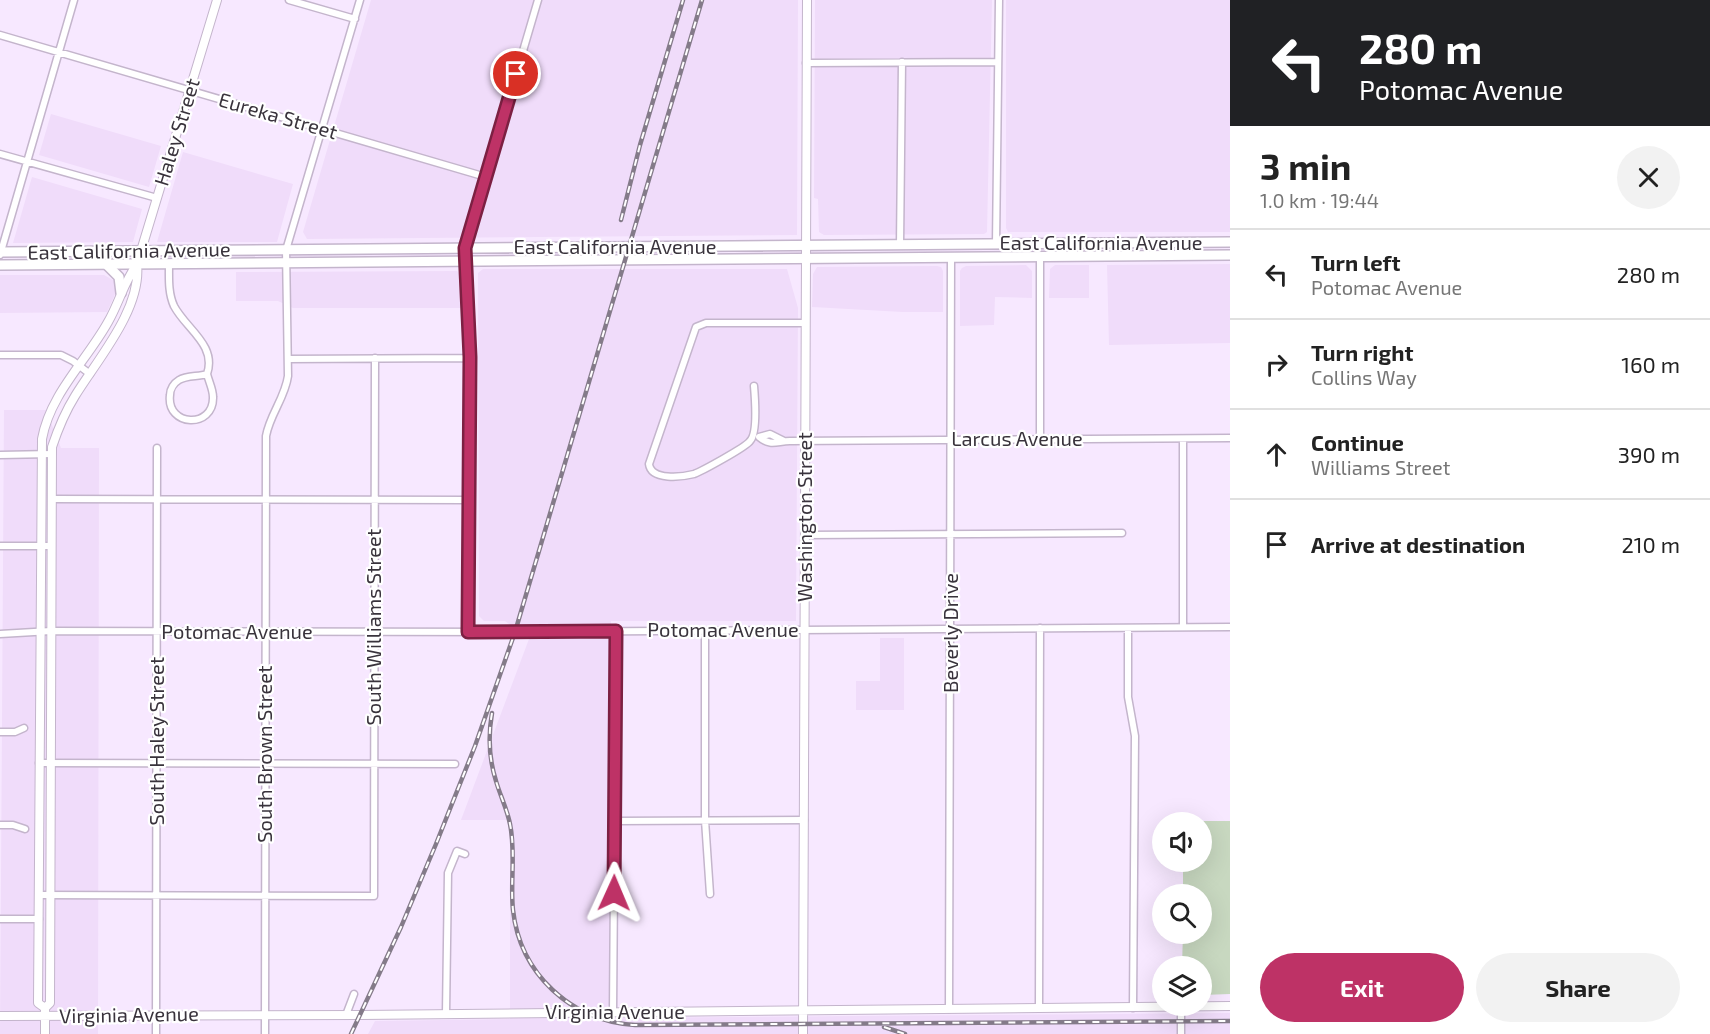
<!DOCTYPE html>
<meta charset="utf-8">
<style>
body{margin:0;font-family:"Exo 2",sans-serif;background:#f2f2f2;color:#222;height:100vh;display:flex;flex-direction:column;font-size:22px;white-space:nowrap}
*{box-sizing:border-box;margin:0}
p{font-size:20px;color:#767676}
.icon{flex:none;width:33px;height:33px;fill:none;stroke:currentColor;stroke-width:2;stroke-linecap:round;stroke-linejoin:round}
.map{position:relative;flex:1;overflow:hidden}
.details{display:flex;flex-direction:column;background:#fff;width:480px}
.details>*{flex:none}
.guide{background:#202124;color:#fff;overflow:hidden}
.buttons{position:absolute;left:1152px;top:812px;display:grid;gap:12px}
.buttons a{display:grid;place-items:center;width:60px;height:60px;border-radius:50%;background:#fff;box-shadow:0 6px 24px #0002;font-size:30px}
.pin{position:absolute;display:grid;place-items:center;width:51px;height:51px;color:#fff;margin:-26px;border:3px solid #fff;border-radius:50%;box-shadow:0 2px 6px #0007}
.me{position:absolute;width:66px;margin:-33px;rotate:1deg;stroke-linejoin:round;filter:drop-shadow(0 0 4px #0008)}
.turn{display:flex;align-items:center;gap:21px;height:126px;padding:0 30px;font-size:27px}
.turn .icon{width:78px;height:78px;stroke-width:2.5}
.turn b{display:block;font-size:42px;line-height:51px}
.round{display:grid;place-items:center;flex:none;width:63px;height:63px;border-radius:32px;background:#f2f2f2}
.head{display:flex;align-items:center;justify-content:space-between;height:102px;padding:0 30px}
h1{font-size:36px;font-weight:700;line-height:45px}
.primary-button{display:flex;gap:12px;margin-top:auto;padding:12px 30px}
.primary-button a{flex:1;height:69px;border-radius:36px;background:#be3266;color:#fff;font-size:24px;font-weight:700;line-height:69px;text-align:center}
.primary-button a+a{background:#f2f2f2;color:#222}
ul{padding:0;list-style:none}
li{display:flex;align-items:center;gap:18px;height:90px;padding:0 30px;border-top:2px solid #e0e0e0}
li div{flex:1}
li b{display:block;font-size:22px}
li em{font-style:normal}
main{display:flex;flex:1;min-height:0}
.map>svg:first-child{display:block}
</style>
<main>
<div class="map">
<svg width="1230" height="1034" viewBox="0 0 1230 1034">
<rect width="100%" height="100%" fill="#f7e8ff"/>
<path fill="#f0dcfa" d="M371 0H798L797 235 307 239 303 232Z
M815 0H992L987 232 984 234 824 235 819 232 818 199 814 198Z
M1006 0H1230V232H1008L1006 228Z
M51 114 161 146 149 187 39 155Z
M183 152 293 184 277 242H157Z
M32 177 142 209 133 242 13 243Z
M1230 264V343L1109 345 1107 265Z
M1026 265 1032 271V298L995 297 994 325 960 326V271L962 268 966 266Z
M1055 265H1089V298H1049L1050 269Z
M937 266 941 267 943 271V312H903L812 307 813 274 817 267Z
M483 269H787L798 308 796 621H611L610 1018 1230 1013V1034H368L375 1021 510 1019V840L508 820H461L529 639 505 621H484L479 616 478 273Z
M457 271 461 275V308H293L278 301H236V272Z
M0 275H104L113 280 117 290 107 312 0 313Z
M4 410H46L61 448H99L98 1034H0Z
M880 638H904V710H856V681H880Z"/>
<path fill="#c8d8c0" d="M1183 821H1230V994L1202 995V966H1182L1183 933H1202V894H1183V861H1202V822Z"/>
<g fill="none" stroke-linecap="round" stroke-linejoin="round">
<g stroke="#c4b5cc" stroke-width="9">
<path id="minor" d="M289 0 355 19
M0 35 486 177
M806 63 998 62
M0 154 157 198
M996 244 999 0
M900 245 902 62
M0 255 74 0
M169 264C169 278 168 293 174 306 186 329 217 345 207 374
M0 355H61L73 361 90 374
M288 359 470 358
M207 374C209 382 213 389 213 397 214 429 166 427 170 395 170 389 174 383 179 380 187 375 198 377 207 374Z
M754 386C755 398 758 433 750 441 746 447 702 471 694 474 682 477 651 481 649 464L696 327 706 323H805
M1040 439V256
M1183 439V627
M784 441 770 434 759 437C771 447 777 441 790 441L1230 438
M0 455 52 454
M52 499 469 500
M805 535 1122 533
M0 546H51
M1128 628V697L1135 736 1133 1008
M705 631V820L710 894
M468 632 470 358 465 248 538 0
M0 634 51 631 515 632 1230 627
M0 732H15L24 728
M39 763 455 764
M615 821 804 820
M0 825H13L25 829
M39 895 374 896 375 358
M0 919H39
M1181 1007V1034
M1039 1008 1040 628
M949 1009 951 257
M613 1012 616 631
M446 1013 448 873 457 851 465 854
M346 1015 354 994
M156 1034 157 448
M265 1034 266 436C270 414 285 398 288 376L286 250 360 0"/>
</g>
<g stroke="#c4b5cc" stroke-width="10">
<path id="tertiary" d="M45 1008 38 1003 42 439C50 394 87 360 108 322 119 303 124 282 137 264L217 0
M0 1016 361 1015 1230 1006
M45 1034V1008L50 1003 52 447C58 429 65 412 75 396 97 360 142 309 137 264
M803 1034 807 0"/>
</g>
<g stroke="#c4b5cc" stroke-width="12">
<path id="secondary" d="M107 265 119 277 121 293"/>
</g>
<g stroke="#c4b5cc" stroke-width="12">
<path id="primary" d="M0 252 1230 242
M0 265 1230 255"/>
</g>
<use href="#minor" stroke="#fff" stroke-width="6"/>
<use href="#tertiary" stroke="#fff" stroke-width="8"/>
<use href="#secondary" stroke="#fff" stroke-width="9"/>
<use href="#primary" stroke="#fff" stroke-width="9"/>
<g stroke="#847b89" stroke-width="4.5">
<path id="rail" d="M621 220 640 145 683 0
M492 713C488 736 489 759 496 781 500 795 507 809 510 824 516 853 510 882 513 910 520 974 571 1021 635 1025L1230 1021
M884 1027 905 1034
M351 1034 401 927 436 844 475 746 515 632 702 0"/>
</g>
<use href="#rail" stroke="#fff" stroke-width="2" stroke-dasharray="7" stroke-linecap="butt"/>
</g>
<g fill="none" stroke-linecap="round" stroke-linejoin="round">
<g stroke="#7c2042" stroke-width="15">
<path id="route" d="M516 74 465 248 470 357 468 632 616 631 614 893"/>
</g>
<use href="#route" stroke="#be3266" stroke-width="10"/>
</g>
<g text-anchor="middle" stroke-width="4.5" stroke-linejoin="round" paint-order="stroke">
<g font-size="20" fill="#39333c" stroke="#fff">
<text transform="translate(278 116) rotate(16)" y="7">Eureka Street</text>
<text transform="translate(177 132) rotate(-73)" y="7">Haley Street</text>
<text x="1101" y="250">East California Avenue</text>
<text x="615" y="254">East California Avenue</text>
<text transform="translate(129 251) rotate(-1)" y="7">East California Avenue</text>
<text x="1017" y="446">Larcus Avenue</text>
<text transform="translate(805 517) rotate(-90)" y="7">Washington Street</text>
<text transform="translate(374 627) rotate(-90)" y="7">South Williams Street</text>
<text x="723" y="637">Potomac Avenue</text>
<text x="237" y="639">Potomac Avenue</text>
<text transform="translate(951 633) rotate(-90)" y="7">Beverly Drive</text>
<text transform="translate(157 741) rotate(-90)" y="7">South Haley Street</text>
<text transform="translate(265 754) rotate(-90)" y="7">South Brown Street</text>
<text x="615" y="1019">Virginia Avenue</text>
<text transform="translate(129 1015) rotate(-1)" y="7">Virginia Avenue</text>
</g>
</g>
</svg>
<div class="buttons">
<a><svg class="icon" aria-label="sound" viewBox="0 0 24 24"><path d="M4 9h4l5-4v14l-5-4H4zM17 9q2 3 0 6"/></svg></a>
<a><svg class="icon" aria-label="search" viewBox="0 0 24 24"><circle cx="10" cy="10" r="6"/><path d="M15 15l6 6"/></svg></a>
<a><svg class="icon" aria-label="layers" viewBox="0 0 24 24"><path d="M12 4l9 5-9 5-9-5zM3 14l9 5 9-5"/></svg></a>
</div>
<div class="pin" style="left:516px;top:74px;background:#d93025"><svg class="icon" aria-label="arrive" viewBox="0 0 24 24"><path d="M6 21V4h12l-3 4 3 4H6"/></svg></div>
<svg class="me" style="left:614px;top:893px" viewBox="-20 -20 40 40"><path d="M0-17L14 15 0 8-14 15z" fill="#be3266" stroke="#fff" stroke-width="4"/></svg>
</div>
<section class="details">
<div class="guide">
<div class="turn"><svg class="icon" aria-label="left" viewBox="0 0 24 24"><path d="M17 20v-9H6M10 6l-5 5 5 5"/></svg><div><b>280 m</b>Potomac Avenue</div></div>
</div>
<div class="head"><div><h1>3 min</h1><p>1.0 km · 19:44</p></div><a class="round"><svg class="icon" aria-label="close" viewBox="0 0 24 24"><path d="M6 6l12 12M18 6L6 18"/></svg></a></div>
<ul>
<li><svg class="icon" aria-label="left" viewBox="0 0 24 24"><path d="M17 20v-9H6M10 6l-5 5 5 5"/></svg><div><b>Turn left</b><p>Potomac Avenue</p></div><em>280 m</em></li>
<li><svg class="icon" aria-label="right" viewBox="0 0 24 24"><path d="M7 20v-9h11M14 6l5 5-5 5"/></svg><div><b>Turn right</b><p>Collins Way</p></div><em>160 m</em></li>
<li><svg class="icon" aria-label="ahead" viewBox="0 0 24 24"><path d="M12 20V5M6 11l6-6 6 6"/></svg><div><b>Continue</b><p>Williams Street</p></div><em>390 m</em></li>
<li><svg class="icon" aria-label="arrive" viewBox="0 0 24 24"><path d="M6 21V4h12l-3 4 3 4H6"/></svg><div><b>Arrive at destination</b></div><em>210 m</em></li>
</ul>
<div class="primary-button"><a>Exit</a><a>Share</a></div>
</section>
</main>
